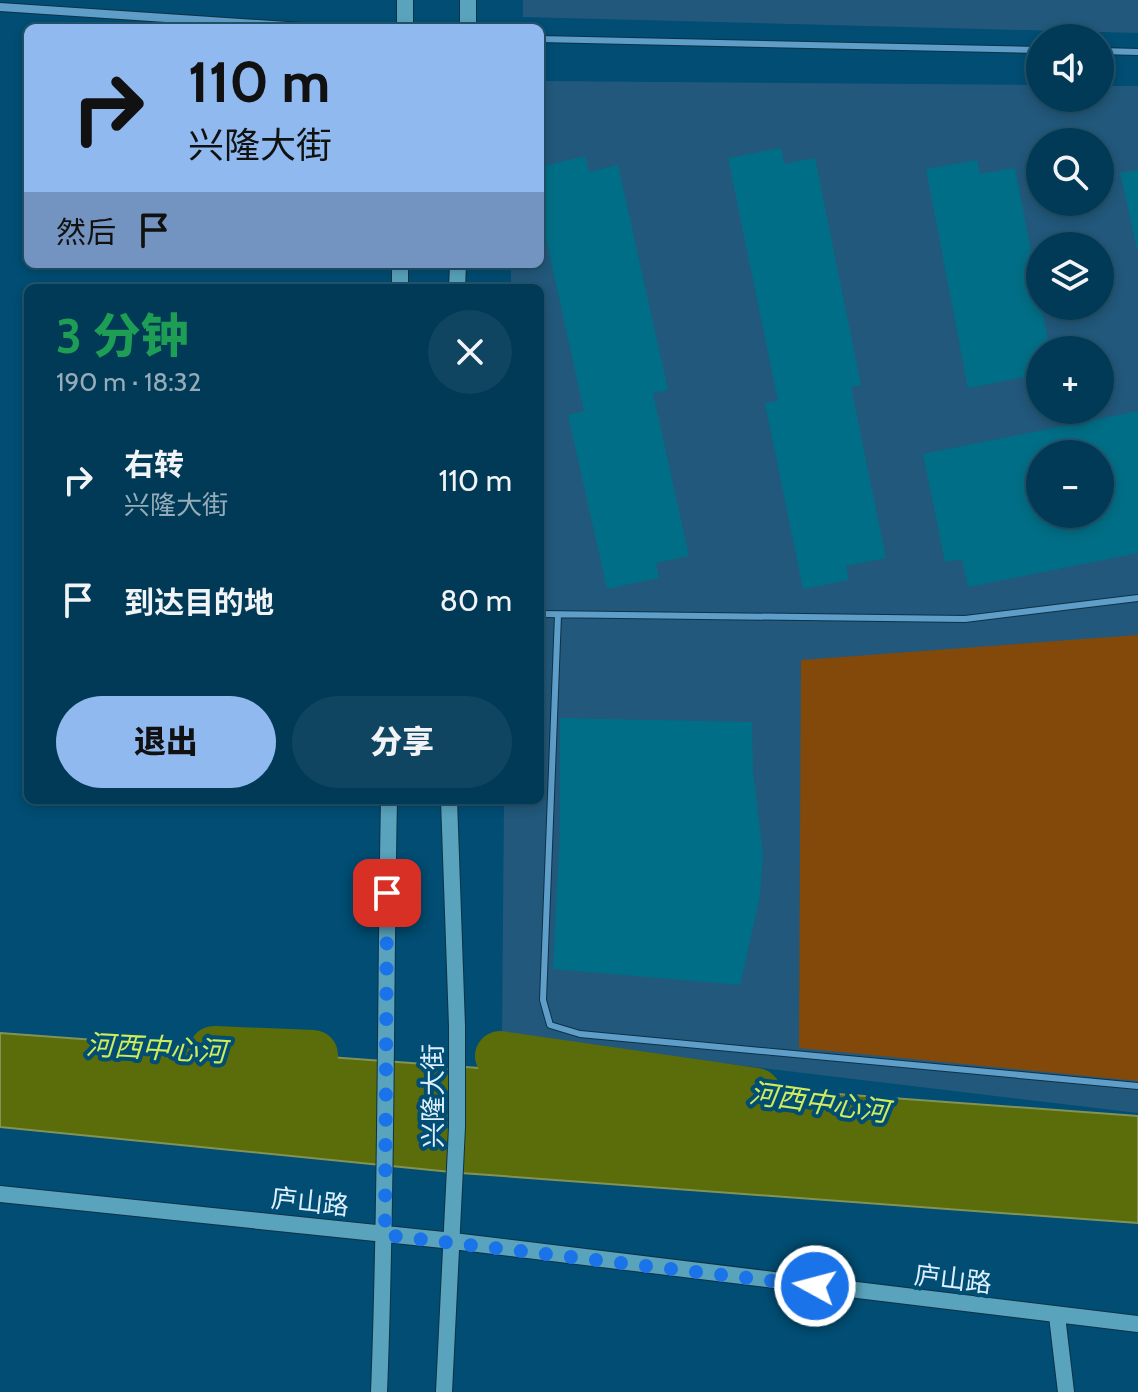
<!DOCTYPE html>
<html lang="zh">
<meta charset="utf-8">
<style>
body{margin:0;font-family:Cabin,"Noto Sans SC",sans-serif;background:#0f4560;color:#f1f3f6;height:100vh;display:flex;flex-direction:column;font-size:30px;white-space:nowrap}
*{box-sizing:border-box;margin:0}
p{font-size:26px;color:#96adb9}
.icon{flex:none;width:44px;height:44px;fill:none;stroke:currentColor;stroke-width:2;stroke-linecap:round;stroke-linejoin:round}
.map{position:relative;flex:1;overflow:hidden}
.drawer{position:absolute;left:24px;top:284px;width:520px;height:520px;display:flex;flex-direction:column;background:#013a56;border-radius:12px;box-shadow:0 4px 12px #0003,0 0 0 2px #23546c}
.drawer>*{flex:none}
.banner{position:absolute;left:24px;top:24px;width:520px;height:244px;border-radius:12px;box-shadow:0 4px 12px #0003,0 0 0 2px #23546c;background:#90b9f0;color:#111;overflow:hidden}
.buttons{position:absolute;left:1026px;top:24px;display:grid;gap:16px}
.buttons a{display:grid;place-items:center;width:88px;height:88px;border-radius:50%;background:#013a56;box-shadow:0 4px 12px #0003,0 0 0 2px #23546c;font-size:40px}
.pin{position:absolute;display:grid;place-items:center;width:68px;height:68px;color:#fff;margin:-34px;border-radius:16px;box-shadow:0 4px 12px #0006}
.me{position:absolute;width:88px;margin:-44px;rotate:277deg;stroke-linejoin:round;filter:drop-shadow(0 0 6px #0008)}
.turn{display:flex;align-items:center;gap:28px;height:168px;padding:0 32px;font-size:36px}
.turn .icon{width:104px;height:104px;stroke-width:2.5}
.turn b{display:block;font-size:56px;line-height:68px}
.then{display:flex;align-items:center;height:76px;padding:0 32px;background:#0003;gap:16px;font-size:30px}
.round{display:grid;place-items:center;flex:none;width:84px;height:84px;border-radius:42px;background:#0f4560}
.overview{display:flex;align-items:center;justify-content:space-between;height:136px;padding:0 32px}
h1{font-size:48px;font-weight:800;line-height:60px;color:#1e9e55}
.cta{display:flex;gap:16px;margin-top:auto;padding:16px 32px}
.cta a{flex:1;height:92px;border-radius:48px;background:#90b9f0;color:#111;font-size:32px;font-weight:800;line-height:92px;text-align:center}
.cta a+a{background:#0f4560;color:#f1f3f6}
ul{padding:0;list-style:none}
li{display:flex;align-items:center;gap:24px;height:120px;padding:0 32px}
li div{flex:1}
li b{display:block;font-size:30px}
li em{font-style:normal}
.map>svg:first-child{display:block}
</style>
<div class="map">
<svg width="1138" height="1392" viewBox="0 0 1138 1392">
<rect width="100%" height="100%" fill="#014d73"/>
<path fill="#22587b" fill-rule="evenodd" d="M523 0H1138V33L523 17Z
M540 81 1040 85V98H1100V86H1138V1113L502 1037 504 800H540V288H511V264H540ZM1040 142H1100V202H1040ZM1040 246H1100V306H1040ZM1040 350H1100V410H1040ZM1040 454H1100V514H1040Z"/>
<path fill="#82490b" d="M1138 635V1081L799 1048 801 660Z"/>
<path fill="#5b6c0b" stroke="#829354" stroke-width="2" d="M0 1033 1138 1116V1223L461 1173 0 1127Z"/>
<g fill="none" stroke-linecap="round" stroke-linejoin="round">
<path stroke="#5b6c0b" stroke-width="50" d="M214 1051 313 1055
M500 1056 756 1093"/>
</g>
<path fill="#006e86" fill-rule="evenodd" d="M781 148 784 164 815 158 861 385 851 387 886 558 846 566 849 580 803 589 765 403 778 401 728 158Z
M585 156 589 172 618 165 668 390 653 393 689 556 656 563 659 578 607 589 568 415 584 411 540 211V167Z
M977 160 980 174 1015 168 1050 350H1040V374L968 388 926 169Z
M1138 170V249H1137L1120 173Z
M1138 411V553L968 587 962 559 945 562 923 454ZM1040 454H1100V514H1040Z
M560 718 752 722 753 771 763 855 760 896 740 985 553 969 560 833Z"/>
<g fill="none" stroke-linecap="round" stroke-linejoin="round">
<g stroke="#0f3146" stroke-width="8">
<path id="lane" d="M540 39 1040 50
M1100 51 1138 52
M540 614 965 619 1138 598
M558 615 543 1000 550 1025 580 1034 1138 1086"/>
</g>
<g stroke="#0f3146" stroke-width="10">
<path id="street" d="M0 7 317 28"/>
</g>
<g stroke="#0f3146" stroke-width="18">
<path id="secondary" d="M468 0V28
M405 28V0
M400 288V264
M457 288 458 264
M0 1194 453 1241 1138 1324
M1057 1316 1066 1392
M379 1392C387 1195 385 997 389 800
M444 1392 457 1127V1026L449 800"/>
</g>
<use href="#lane" stroke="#5f9ec9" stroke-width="6"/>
<use href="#street" stroke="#5f9ec9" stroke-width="8"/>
<use href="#secondary" stroke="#59a3bc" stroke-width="16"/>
</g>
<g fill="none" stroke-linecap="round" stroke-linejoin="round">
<path stroke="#1a73e8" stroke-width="14" stroke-dasharray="0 25.2" d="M387 893 385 1235 815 1286"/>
</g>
<g text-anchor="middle" stroke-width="8" stroke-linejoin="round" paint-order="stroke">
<g font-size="26" fill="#dceffd" stroke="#014d73">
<text transform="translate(433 1096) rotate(-90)" y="9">兴隆大街</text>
<text transform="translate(310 1202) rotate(6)" y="9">庐山路</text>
<text transform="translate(953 1279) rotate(7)" y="9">庐山路</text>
</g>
<g font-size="28" font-style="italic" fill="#cfed5b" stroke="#014d73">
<text transform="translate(156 1048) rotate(3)" y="10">河西中心河</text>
<text transform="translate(819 1102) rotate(8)" y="10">河西中心河</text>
</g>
</g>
</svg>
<div class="buttons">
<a><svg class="icon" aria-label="sound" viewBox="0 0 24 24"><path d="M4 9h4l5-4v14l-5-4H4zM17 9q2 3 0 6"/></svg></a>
<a><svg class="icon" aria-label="search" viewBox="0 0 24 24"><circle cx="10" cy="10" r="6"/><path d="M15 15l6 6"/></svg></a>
<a><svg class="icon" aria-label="layers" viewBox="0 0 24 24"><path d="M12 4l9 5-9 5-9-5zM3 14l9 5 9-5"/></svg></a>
<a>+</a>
<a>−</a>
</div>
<div class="pin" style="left:387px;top:893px;background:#d93025"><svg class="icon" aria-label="arrive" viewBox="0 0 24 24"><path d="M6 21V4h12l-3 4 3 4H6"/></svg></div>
<svg class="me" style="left:815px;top:1286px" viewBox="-20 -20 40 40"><circle r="17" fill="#1a73e8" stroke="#fff" stroke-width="3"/><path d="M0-11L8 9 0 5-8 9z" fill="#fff"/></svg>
<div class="banner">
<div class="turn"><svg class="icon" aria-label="right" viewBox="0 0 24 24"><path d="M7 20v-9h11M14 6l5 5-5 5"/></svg><div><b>110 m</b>兴隆大街</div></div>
<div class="then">然后<svg class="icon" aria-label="arrive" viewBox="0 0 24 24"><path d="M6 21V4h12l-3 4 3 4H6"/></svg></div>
</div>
<section class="drawer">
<div class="overview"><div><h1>3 分钟</h1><p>190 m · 18:32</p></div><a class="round"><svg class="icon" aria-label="close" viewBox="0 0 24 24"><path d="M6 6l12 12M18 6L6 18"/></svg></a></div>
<ul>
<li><svg class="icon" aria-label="right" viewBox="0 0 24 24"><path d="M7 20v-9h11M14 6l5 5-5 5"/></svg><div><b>右转</b><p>兴隆大街</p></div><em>110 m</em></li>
<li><svg class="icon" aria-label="arrive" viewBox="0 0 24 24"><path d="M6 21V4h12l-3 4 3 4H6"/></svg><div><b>到达目的地</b></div><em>80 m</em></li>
</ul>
<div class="cta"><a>退出</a><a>分享</a></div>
</section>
</div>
